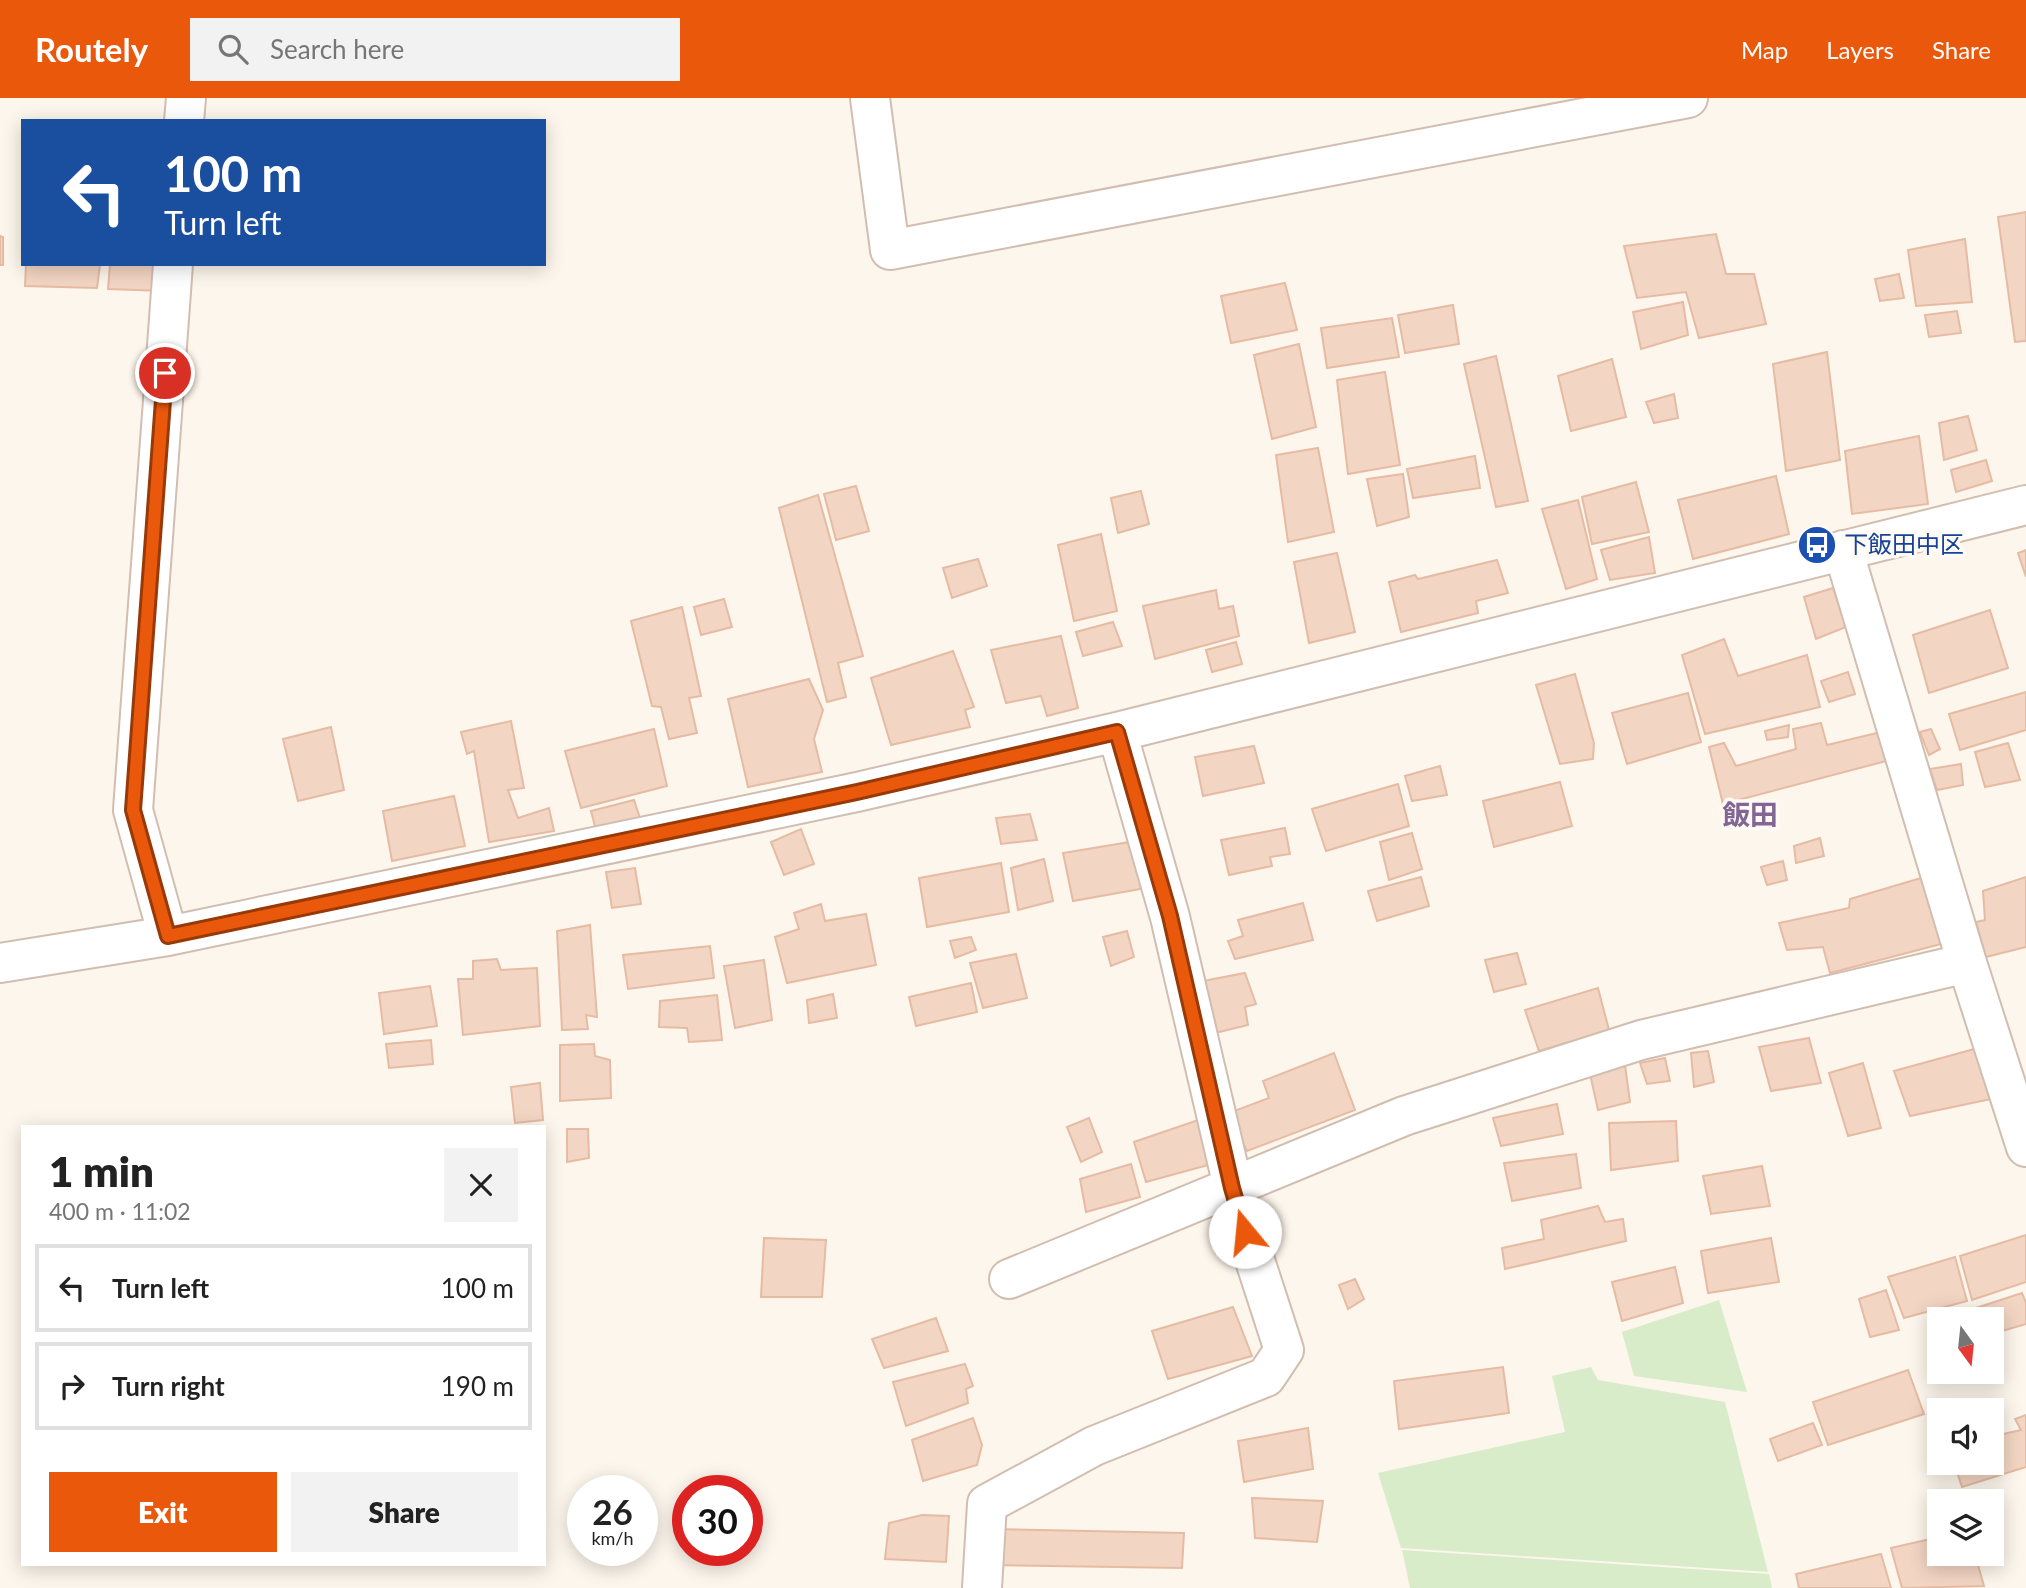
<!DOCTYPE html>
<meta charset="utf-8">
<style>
body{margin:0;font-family:Lato,"Noto Sans JP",sans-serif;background:#f2f2f2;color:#222;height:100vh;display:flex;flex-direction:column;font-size:26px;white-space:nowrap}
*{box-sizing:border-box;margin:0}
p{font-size:23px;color:#767676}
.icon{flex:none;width:38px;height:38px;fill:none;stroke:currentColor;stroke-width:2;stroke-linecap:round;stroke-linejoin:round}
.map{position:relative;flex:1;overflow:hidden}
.sheet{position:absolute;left:21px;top:1027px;width:525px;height:441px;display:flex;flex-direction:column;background:#fff;border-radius:0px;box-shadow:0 4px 18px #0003}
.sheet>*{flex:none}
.guide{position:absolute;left:21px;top:21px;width:525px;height:147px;border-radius:0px;box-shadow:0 4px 18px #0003;background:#1a4fa0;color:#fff;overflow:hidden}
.needle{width:46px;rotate:165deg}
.buttons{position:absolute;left:1927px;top:1209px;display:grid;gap:14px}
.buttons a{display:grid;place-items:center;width:77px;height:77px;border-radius:0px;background:#fff;box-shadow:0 4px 18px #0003;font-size:35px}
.speed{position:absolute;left:567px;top:1377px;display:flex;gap:14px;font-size:35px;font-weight:700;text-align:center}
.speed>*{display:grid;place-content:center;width:91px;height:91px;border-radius:50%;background:#fff;box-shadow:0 4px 18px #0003;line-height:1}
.speed small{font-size:18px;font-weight:400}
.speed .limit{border:10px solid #d22;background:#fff;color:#111}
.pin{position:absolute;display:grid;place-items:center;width:60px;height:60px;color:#fff;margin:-30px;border:4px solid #fff;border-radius:50%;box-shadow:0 2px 7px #0007}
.me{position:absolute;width:77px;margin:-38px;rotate:343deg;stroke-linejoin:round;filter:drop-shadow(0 0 5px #0008)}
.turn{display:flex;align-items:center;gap:24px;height:147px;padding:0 28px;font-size:32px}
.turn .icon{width:91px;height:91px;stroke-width:2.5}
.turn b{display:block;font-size:49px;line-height:60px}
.round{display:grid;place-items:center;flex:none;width:74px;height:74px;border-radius:0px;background:#f2f2f2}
.overview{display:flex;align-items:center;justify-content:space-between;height:119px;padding:0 28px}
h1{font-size:42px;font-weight:800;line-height:52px}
.button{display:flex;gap:14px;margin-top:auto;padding:14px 28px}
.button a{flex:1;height:80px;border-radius:0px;background:#ea580c;color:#fff;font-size:28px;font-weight:800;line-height:80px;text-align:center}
.button a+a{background:#f2f2f2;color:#222}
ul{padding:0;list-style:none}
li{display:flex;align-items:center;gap:21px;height:88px;margin:0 14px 10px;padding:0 14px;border:4px solid #e0e0e0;border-radius:0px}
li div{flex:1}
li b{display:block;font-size:26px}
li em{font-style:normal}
header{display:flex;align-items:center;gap:42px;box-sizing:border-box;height:98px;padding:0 35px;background:#ea580c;color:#fff}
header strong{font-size:33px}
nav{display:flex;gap:38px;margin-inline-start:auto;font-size:24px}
.search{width:490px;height:63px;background:#f2f2f2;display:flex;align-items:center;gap:18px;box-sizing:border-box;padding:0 24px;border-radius:0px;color:#767676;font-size:26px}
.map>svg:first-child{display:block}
</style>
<header>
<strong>Routely</strong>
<div class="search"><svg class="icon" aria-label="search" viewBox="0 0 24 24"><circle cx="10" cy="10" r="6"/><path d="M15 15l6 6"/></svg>Search here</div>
<nav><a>Map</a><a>Layers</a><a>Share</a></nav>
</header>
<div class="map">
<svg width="2026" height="1490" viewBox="0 0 2026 1490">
<rect width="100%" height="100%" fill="#fdf6ec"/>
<path fill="#d8ecc9" d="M1719 1202 1747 1294 1634 1278 1622 1234Z
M1591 1269 1598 1282 1725 1304 1768 1474 1401 1450 1378 1375 1565 1334 1552 1278Z
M1402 1452 1769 1476 1772 1490H1410Z"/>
<path fill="#f3d5c3" stroke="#e6bba3" stroke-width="2" d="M2026 114V243L2015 244 1998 119Z
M1716 136 1726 176H1754L1766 226 1699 240 1686 194 1637 200 1624 148Z
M0 138 3 139V167H0Z
M1965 141 1972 204 1916 208 1908 152Z
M26 166 100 167 97 190 25 188Z
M110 166H165L164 193 108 191Z
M1899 176 1904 200 1880 203 1875 181Z
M1285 185 1297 232 1231 245 1221 198Z
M1683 204 1688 237 1641 251 1633 214Z
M1453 207 1459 246 1405 255 1398 217Z
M1957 213 1961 235 1929 239 1925 217Z
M1392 220 1399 259 1327 270 1321 230Z
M1299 246 1316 329 1272 341 1254 257Z
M1827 254 1840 362 1786 373 1773 266Z
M1496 258 1528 403 1496 409 1464 266Z
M1612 261 1626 319 1571 333 1558 278Z
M1385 274 1400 367 1348 376 1337 282Z
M1674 296 1678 320 1654 325 1646 304Z
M1968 318 1977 352 1944 362 1939 325Z
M1919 338 1928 406 1852 416 1845 353Z
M1318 350 1334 434 1288 444 1276 357Z
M1475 358 1480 390 1413 400 1407 371Z
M1986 362 1992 383 1956 394 1951 372Z
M1403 376 1409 419 1377 428 1367 381Z
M1776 378 1789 436 1693 461 1678 402Z
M1636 384 1649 434 1592 446 1582 399Z
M856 388 869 433 836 442 824 396Z
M1141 393 1149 426 1118 435 1111 400Z
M818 397 863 558 838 565 846 599 827 604 779 410Z
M1578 402 1597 481 1566 491 1542 411Z
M1101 436 1117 513 1074 523 1058 447Z
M1649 439 1655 475 1610 482 1601 452Z
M2026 452V479L2018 455Z
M1337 455 1355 534 1309 545 1294 464Z
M978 461 987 488 952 500 943 470Z
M1497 462 1508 495 1476 503 1478 515 1401 534 1389 484 1415 477 1418 481Z
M1833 490 1846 529 1816 541 1804 499Z
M1216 492 1219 511 1233 508 1239 538 1155 561 1143 508Z
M724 501 732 529 701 537 694 509Z
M682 509 701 598 689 600 697 635 669 641 661 609 652 608 631 523Z
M1990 512 2008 570 1929 595 1913 537Z
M1113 524 1122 548 1083 558 1076 534Z
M1061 538 1078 610 1047 618 1041 598 1006 605 991 552Z
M1724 541 1738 578 1807 557 1820 609 1705 636 1682 557Z
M1236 544 1242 566 1212 574 1206 552Z
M953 553 974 609 965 612 970 629 891 647 871 580Z
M1848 574 1855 596 1829 604 1821 583Z
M1575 576 1594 645 1593 661 1560 666 1536 587Z
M809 581 823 612 814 641 822 674 748 689 728 601Z
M2026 594V632L1960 652 1949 616Z
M1688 595 1701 644 1627 666 1612 615Z
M511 623 524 690 508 692 518 720 549 710 554 733 489 744 474 653 467 656 461 634Z
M1821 625 1827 647 1885 633 1890 662 1723 706 1709 649 1724 645 1736 668 1796 651 1793 631Z
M1789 627 1788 639 1767 642 1765 633Z
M331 629 344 692 298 703 283 641Z
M654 631 667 688 581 710 565 653Z
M1931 631 1940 651 1929 657 1920 634Z
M2008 645 2020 682 1985 689 1975 654Z
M1254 648 1264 685 1203 698 1195 659Z
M1961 666 1963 687 1937 692 1930 671Z
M1440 668 1447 697 1412 703 1405 678Z
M1560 684 1572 728 1494 749 1483 703Z
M1398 686 1409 728 1326 753 1312 711Z
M454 698 465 748 392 763 383 713Z
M634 702 640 720 596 732 591 713Z
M1030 716 1037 742 1001 746 996 720Z
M1285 730 1290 756 1270 759 1272 768 1229 777 1221 742Z
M801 731 814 766 784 777 771 744Z
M1412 735 1422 771 1389 782 1380 744Z
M1820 740 1824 758 1796 765 1794 748Z
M1136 743 1146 790 1073 803 1063 755Z
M1044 761 1053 803 1018 812 1011 770Z
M1783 763 1787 782 1767 787 1761 769Z
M1001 765 1009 814 927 829 919 780Z
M635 770 641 806 612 810 606 774Z
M1421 779 1429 808 1377 823 1368 793Z
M2026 779V849L1986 859 1976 824 1985 822 1983 793Z
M1921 780 1941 846 1830 875 1823 849 1787 852 1779 825 1849 810 1850 801Z
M1303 805 1313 842 1235 861 1228 843 1243 838 1238 822Z
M821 806 825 823 866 816 876 867 787 885 775 839 799 831 794 815Z
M590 827 597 919 586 917 588 931 562 932 557 833Z
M1127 833 1134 859 1111 868 1103 839Z
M971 839 976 852 955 860 950 843Z
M710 848 714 880 628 891 623 857Z
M1517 855 1526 886 1494 894 1485 862Z
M1016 856 1027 900 983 910 970 865Z
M497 861 501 872 537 870 540 928 463 937 458 881H473V863Z
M764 862 772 922 735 930 724 868Z
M1245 875 1256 906 1245 909 1248 927 1215 935 1203 883Z
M971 885 977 914 916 928 909 899Z
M430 888 437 928 384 936 379 895Z
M1598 890 1609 932 1539 953 1525 912Z
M833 896 837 920 809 925 807 902Z
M717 897 722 942 689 944 687 930 659 929 660 903Z
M1809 940 1821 985 1771 993 1759 949Z
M431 942 433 966 389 970 386 946Z
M594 946 595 958 610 962 611 1000 560 1003V947Z
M1978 950 1991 1001 1910 1018 1894 973Z
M1708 953 1714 984 1694 989 1691 955Z
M1334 955 1355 1012 1247 1053 1229 1015 1269 1000 1263 983Z
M1665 960 1670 983 1647 986 1640 965Z
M1863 965 1881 1030 1848 1038 1829 975Z
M1625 967 1630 1004 1598 1012 1590 976Z
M540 985 543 1022 515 1025 511 989Z
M1557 1006 1563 1036 1501 1048 1493 1020Z
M1089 1020 1102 1054 1081 1064 1067 1029Z
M1201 1021 1208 1067 1146 1084 1134 1044Z
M1676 1023 1678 1063 1611 1072 1609 1025Z
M567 1031H588L589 1060 567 1064Z
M1576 1056 1581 1090 1512 1103 1504 1065Z
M1131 1066 1140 1099 1086 1114 1080 1081Z
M1762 1068 1770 1108 1711 1116 1703 1078Z
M1598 1108 1605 1124 1623 1121 1626 1143 1505 1171 1502 1150 1544 1141 1541 1122Z
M2026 1137V1184L1972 1202 1960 1158Z
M764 1140 826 1142 822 1199H761Z
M1771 1140 1779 1184 1708 1195 1701 1153Z
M1955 1159 1967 1203 1904 1220 1888 1179Z
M1675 1169 1683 1205 1622 1223 1612 1184Z
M1355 1181 1364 1201 1348 1211 1339 1187Z
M1886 1192 1899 1232 1870 1239 1859 1201Z
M2022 1195 2026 1205V1226L1992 1236V1222H1976L1973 1211Z
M1233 1209 1252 1258 1168 1281 1152 1233Z
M1950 1213 1953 1222H1939V1233L1933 1234 1930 1219Z
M936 1220 948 1253 884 1270 872 1241Z
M965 1266 973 1288 966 1291 968 1305 906 1328 893 1284Z
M1503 1269 1509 1315 1399 1331 1394 1283Z
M1908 1272 1924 1316 1828 1347 1813 1304Z
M2026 1317V1369L1962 1389 1954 1365H1992V1328L1994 1338 2021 1332 2015 1321Z
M973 1320 982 1347 977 1367 923 1383 912 1342Z
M1813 1325 1822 1347 1778 1363 1770 1341Z
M1308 1330 1313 1371 1244 1384 1238 1343Z
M1252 1400 1323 1403 1317 1444 1255 1440Z
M922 1417 949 1418 946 1464 885 1461 889 1425Z
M992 1431 1184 1435 1182 1470 991 1467Z
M1939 1439V1456H1975L1984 1488 1902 1490 1891 1450Z
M1881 1456 1891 1490H1799L1796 1476Z"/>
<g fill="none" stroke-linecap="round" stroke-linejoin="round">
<g stroke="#d1beb0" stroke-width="42">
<path id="minor" d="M870 0 890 152 1688 0
M184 23 186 0
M1843 452 1967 865 2026 1049
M168 838 133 712 173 166
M0 865 168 838 857 694 1117 634 2026 407
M1009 1181 1404 1018 1641 942 1967 865
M982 1490 987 1406 1094 1348 1266 1279 1284 1252 1238 1110 1170 819 1117 634"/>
</g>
<use href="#minor" stroke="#fff" stroke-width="38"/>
</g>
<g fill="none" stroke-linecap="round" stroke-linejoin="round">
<g stroke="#983908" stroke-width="18">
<path id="route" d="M165 275 133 712 168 838 857 694 1117 634 1170 818 1232 1090 1245 1134"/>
</g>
<use href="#route" stroke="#ea580c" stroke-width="12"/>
</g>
<defs>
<g id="bus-disc" transform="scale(2.0125)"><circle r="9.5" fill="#1a4fb4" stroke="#fffaf3"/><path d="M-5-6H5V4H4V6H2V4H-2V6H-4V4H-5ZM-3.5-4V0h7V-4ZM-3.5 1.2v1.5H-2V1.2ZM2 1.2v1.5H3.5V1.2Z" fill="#fff"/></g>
</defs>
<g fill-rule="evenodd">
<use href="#bus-disc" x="1817" y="447"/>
</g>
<g text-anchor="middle" stroke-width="7" stroke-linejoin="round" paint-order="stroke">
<g font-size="24" fill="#164399" stroke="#fffaf3" text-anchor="start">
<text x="1844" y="455">下飯田中区</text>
</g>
<g font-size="28" font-weight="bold" fill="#846695" stroke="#fffaf3">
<text x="1750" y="727">飯田</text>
</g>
</g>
</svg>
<div class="buttons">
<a><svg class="needle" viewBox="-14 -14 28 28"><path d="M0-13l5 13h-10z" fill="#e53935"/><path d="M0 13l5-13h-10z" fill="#767676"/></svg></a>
<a><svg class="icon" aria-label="sound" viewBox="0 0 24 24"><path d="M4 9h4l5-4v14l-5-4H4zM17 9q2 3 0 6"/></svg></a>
<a><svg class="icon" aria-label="layers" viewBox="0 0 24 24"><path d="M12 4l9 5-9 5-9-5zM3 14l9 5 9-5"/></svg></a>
</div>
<div class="speed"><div>26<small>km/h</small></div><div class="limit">30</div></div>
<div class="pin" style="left:165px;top:275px;background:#d93025"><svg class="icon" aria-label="arrive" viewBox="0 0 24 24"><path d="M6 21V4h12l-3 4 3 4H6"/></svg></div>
<svg class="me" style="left:1245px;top:1134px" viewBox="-20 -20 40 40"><circle r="19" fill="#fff"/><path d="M0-13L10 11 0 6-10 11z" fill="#ea580c"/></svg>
<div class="guide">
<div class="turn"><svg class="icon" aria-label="left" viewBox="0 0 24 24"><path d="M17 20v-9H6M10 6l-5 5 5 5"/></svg><div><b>100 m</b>Turn left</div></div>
</div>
<section class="sheet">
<div class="overview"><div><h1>1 min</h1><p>400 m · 11:02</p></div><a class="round"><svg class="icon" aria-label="close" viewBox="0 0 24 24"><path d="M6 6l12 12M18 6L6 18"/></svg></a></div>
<ul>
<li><svg class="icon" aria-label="left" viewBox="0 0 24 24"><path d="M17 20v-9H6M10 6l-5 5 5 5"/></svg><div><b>Turn left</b></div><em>100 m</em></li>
<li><svg class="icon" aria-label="right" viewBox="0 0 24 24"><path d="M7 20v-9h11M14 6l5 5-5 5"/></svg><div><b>Turn right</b></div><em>190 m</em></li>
</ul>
<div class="button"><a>Exit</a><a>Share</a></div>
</section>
</div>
